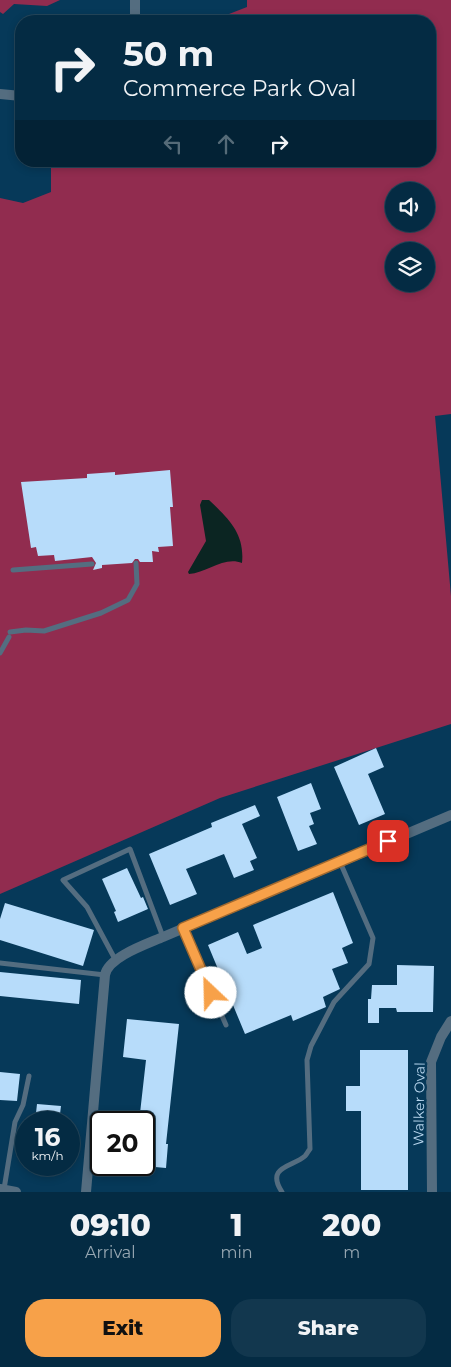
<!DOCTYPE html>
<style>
body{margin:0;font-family:Montserrat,sans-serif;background:#12374e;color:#f1f3f6;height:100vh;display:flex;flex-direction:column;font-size:19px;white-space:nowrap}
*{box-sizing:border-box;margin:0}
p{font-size:16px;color:#97a7b2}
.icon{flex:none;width:28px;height:28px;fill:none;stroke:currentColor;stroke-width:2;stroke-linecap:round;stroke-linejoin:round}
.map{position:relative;height:1192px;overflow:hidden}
.drawer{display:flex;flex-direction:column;background:#042b43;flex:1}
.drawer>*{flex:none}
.top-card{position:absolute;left:15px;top:15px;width:421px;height:152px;border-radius:20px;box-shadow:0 2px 8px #0003,0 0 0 1px #25475c;background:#042b43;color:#f1f3f6;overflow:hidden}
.fabs{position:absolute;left:385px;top:182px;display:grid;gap:10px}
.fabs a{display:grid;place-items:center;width:50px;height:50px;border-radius:50%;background:#042b43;box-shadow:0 2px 8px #0003,0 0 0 1px #25475c;font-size:25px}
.speed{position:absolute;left:15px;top:1111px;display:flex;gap:10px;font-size:25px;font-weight:700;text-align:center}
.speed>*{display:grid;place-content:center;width:65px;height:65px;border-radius:50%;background:#042b43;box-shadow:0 2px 8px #0003,0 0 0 1px #25475c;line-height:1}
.speed small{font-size:12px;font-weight:400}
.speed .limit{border:2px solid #111;border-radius:8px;background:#fff;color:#111}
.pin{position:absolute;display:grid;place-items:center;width:42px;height:42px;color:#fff;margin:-21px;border-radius:10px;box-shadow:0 2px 8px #0006}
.me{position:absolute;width:55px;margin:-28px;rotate:336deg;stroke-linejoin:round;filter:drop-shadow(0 0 4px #0008)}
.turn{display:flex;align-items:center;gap:18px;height:105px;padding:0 25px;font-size:22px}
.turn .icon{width:65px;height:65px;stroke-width:2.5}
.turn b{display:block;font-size:35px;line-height:42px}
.lanes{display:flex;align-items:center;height:48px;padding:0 25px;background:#0003;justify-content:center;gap:25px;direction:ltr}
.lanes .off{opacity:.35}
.eta{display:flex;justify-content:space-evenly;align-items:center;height:85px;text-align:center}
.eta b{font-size:30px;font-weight:800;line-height:35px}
.button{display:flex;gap:10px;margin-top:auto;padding:10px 25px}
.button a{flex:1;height:58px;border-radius:20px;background:#f7a149;color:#111;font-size:20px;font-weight:800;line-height:58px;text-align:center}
.button a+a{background:#12374e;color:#f1f3f6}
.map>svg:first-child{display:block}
</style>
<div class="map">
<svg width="451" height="1192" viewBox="0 0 451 1192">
<rect width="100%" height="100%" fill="#063959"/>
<path fill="#912c4f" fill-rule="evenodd" d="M0 0H60L47 6 14 4 3 14 0 12Z
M247 0H451V414L435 416 451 596V724L220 798 0 894V198L23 203 51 192V161H430V21H223L229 14 247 7ZM394 191H426V224H394ZM394 251H426V284H394Z"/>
<path fill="#0b2522" d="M202 500H209C229 519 245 534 242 563 224 556 207 573 189 574L188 572 206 541 200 505Z"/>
<path fill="#b7dcfa" d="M170 470 173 507H170L173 546 158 547 159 552 152 551 153 562H140L138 559H135L132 563 102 565V568L93 570 96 563 92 557 55 561 54 555 38 556 36 547 31 548 21 482 87 478V474L115 472V475Z
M376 748 384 767 368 774 385 814 359 825 334 767Z
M311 783 321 809 310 813 314 824 309 826 317 844 298 851 277 797Z
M255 805 260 816 242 824 257 858 250 861 254 870 234 878 224 854 186 869 197 894 170 905 149 854 212 827 211 823Z
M127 868 141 898 143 897 148 909 118 922 114 912 116 911 102 879Z
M333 892 353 943 342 948 348 963 332 969 340 989 323 997 326 1007 293 1021 291 1015 245 1034 208 945 238 932 247 954 262 948 253 925Z
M5 903 94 930 83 966 0 940V919Z
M397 965 434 966 433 1012H397L396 1008H379V1023H368V999H371L372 985H397Z
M0 972 81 980 79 1004 0 996Z
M127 1019 179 1024 166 1144H168L166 1168 144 1166V1122H139L146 1060 123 1057Z
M360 1050H408V1190H361V1111H346V1086H360Z
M0 1072 20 1074 17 1101 0 1100Z
M37 1104 61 1106 59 1122H35Z"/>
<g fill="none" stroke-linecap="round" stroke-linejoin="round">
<path stroke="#546d80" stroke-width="5" d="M13 570 92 564
M10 632 26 630 44 631 101 613 128 600 137 584 136 563
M0 653 9 637
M183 928 226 1025
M116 961 87 907 63 880 130 849 163 937
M0 963 105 975
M4 1189 15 1122 23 1105 29 1076
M282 1192C265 1166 293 1167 305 1156 307 1154 308 1151 310 1149L307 1060 311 1046 334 1002 369 964 373 938 340 862"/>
<path stroke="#546d80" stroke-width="10" d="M135 21V0
M0 94 21 96
M0 1189 16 1192
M86 1192 105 975C108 957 147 944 163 937L451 815
M432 1192 431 1062 441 1037 451 1021"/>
</g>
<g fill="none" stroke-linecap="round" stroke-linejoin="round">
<g stroke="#a1692f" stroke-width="12">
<path id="route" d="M211 993 183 928 388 841"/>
</g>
<use href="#route" stroke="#f7a149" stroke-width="9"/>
</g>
<g text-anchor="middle" stroke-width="5" stroke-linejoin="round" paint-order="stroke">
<g font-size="14" fill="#b8d6ee" stroke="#063959">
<text transform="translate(419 1104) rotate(-89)" y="5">Walker Oval</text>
</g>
</g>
</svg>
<div class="fabs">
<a><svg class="icon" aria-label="sound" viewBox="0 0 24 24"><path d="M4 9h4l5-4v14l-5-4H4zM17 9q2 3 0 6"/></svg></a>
<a><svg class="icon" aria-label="layers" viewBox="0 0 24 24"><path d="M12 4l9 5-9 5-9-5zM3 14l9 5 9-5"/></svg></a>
</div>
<div class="speed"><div>16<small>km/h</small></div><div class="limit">20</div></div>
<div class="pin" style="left:388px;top:841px;background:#d93025"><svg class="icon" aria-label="arrive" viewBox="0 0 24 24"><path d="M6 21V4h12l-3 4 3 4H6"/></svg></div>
<svg class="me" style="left:211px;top:993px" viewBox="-20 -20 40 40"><circle r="19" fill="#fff"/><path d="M0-13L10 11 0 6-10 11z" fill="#f7a149"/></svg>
<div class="top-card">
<div class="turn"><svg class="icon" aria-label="right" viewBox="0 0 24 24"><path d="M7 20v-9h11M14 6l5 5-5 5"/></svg><div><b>50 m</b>Commerce Park Oval</div></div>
<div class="lanes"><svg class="icon off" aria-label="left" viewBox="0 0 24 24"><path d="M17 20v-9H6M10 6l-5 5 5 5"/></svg><svg class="icon off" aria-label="ahead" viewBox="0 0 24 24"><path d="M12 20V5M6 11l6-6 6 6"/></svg><svg class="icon" aria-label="right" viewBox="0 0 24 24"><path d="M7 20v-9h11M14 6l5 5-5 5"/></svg></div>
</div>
</div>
<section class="drawer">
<div class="eta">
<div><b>09:10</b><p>Arrival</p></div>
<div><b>1</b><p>min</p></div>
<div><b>200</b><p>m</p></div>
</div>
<div class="button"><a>Exit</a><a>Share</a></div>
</section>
